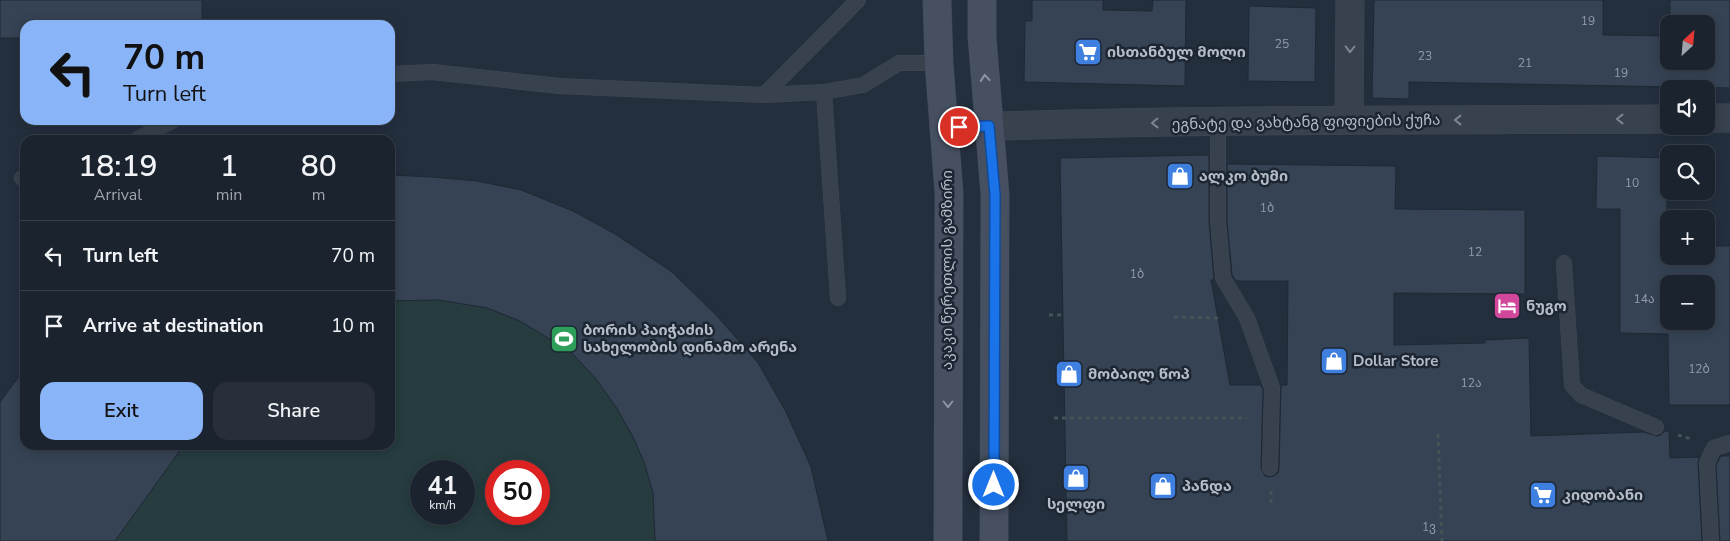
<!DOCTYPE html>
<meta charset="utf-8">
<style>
body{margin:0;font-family:"Nunito Sans","Noto Sans Georgian",sans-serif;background:#282f3a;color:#f1f3f6;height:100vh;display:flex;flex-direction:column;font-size:19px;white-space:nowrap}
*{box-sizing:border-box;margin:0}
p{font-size:16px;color:#a0a4aa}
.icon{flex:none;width:28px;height:28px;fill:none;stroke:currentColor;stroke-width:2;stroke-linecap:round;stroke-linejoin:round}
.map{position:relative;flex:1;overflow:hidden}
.side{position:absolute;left:20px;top:135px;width:375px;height:315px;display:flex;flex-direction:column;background:#1b232e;border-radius:15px;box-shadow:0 2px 12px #0003,0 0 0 1px #39404a}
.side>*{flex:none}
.hud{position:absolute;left:20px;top:20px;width:375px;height:105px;border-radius:15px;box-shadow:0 2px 12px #0003,0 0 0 1px #39404a;background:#8ab4f8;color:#111;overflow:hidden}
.needle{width:32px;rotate:26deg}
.tools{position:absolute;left:1660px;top:15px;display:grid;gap:10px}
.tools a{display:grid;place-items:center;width:55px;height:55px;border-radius:10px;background:#1b232e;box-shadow:0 2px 12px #0003,0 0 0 1px #39404a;font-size:25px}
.speed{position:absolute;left:410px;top:460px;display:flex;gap:10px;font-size:25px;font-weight:700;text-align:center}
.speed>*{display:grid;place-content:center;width:65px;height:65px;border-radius:50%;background:#1b232e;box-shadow:0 2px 12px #0003,0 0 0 1px #39404a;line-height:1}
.speed small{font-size:12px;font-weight:400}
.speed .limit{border:8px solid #d22;background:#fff;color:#111}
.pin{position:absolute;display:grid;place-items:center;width:42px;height:42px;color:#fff;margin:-21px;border:2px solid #fff;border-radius:50%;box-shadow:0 1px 5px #0007}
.me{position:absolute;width:55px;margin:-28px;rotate:0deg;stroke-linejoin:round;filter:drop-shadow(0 0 4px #0008)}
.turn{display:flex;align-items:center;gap:18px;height:105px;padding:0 20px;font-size:22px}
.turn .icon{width:65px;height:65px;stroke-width:2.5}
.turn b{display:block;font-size:35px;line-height:42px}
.eta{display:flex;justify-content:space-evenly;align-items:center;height:85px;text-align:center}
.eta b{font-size:30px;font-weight:600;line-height:35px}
.button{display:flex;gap:10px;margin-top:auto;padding:10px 20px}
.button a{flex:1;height:58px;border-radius:15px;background:#8ab4f8;color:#111;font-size:20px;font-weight:600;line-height:58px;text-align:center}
.button a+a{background:#282f3a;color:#f1f3f6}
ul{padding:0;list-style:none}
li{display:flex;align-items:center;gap:15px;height:70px;padding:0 20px;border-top:1px solid #39404a}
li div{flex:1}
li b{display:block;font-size:19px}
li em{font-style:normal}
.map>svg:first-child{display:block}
</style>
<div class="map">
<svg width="1730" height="541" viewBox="0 0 1730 541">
<rect width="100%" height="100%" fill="#242f3e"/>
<path fill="#263c3f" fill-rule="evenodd" d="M390 175 432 177 477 181 672 272 717 316 758 363 785 410 811 467 828 541H0V402L25 368V445H390ZM421 471H464V514H421ZM496 471H539V514H496Z"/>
<path fill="#364354" stroke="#1f2835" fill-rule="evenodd" d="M0 0H202V25H25V38H0Z
M1032 0H1103V10L1152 11 1153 0H1186L1185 86 1024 82 1025 21H1032Z
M1374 0H1603V35L1669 36V61H1706V24H1670V0H1730V88L1409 82V99L1372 98Z
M1249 6 1316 8 1315 82 1248 81Z
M1209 155V221L1214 280H1211L1230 385H1261L1263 390 1261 468 1265 476 1269 477 1274 476 1278 473 1279 468 1281 385H1287L1288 281H1236L1232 275 1227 220V164L1396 166 1395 209 1525 210V294L1394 293V345L1485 343V340L1529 338 1531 436 1643 432 1657 436 1661 435 1665 431H1669L1670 458 1699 457 1698 463 1702 541H1067L1060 158Z
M1597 156 1668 158 1666 246H1669V256H1706V246H1730V405H1669L1668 334 1620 333V209H1596ZM1669 284H1706V321H1669Z
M390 175 432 177 477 181 521 190 573 211 615 234 672 272 717 316 758 363 785 410 811 467 828 541H655L653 493 645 465 634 439 616 407 596 379 571 352 520 321 487 308 439 300 390 301Z
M25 368V445H184L115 541H0V402Z
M1721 456H1730V541H1720L1716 465Z"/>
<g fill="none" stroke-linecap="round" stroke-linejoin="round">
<g stroke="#414a57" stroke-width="16">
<path id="lane" d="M390 74 433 72 559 86 764 95 824 92 863 85 899 63H939
M824 92 838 298
M764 95 858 0
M1218 123V220L1223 278 1247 318 1272 388 1270 468
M136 140 174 120
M22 178 25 177
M1564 263 1572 385 1581 395 1656 427
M1711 541 1707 463 1714 448 1730 443"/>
</g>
<g stroke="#414a57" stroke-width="29">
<path id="street" d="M1706 118H1730
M1349 120 1350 0
M944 128C1185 119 1427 120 1669 119"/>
</g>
<g stroke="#414a57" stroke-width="29">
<path id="secondary" d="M937 0 939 63 949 193 948 541
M982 0V37L995 195 994 541"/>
</g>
<path stroke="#3f5557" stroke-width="3" stroke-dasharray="4 4" stroke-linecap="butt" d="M1049 315H1063
M1174 317 1219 318
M1054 418H1247
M1438 434 1442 541
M1678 435 1691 439
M1271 491V503"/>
<use href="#lane" stroke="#38414e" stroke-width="15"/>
<use href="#street" stroke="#38414e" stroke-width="28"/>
<use href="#secondary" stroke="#465061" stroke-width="28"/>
</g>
<defs><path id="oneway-chevron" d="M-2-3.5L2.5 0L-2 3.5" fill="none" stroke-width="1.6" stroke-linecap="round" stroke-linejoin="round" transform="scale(1.25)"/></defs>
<g stroke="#7c8592">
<use href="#oneway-chevron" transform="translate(1350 49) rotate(91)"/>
<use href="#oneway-chevron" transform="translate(1620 119) rotate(180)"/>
<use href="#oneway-chevron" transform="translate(1458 120) rotate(180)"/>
<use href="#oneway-chevron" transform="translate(1155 123) rotate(179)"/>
</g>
<g stroke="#8e96a5">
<use href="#oneway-chevron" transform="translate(985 78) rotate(-95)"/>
<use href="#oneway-chevron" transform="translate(948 404) rotate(90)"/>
</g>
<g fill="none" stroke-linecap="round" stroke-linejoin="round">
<g stroke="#114b97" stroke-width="12">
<path id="route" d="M959 127 989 126 995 195 994 485"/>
</g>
<use href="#route" stroke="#1a73e8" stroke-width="9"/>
</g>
<defs>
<g id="supermarket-square" transform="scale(1.4375)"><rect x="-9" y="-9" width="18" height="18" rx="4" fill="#3f7fe0" stroke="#1d2633"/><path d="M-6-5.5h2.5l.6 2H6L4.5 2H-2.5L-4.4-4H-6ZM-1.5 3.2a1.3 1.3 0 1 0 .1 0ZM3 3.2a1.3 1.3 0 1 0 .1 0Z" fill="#fff"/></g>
<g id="shop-square" transform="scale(1.4375)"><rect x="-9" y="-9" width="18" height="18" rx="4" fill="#3f7fe0" stroke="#1d2633"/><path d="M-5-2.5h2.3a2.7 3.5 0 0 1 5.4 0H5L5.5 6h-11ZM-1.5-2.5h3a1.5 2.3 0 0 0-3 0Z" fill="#fff"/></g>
<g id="hotel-square" transform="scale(1.4375)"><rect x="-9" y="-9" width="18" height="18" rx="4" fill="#d1479c" stroke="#1d2633"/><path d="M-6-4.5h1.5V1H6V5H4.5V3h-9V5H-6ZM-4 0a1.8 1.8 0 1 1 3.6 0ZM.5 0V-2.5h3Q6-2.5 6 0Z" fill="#fff"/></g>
<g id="stadium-square" transform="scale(1.4375)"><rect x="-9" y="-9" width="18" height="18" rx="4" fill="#2e9e5b" stroke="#1d2633"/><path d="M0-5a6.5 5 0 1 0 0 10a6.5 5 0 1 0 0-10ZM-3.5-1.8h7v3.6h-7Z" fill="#fff"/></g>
</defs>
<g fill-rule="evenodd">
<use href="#supermarket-square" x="1088" y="52"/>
<use href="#shop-square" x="1180" y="176"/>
<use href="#hotel-square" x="1507" y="306"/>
<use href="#stadium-square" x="564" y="339"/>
<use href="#shop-square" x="1334" y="361"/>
<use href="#shop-square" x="1069" y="374"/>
<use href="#shop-square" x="1076" y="478"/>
<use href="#shop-square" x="1163" y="486"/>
<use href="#supermarket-square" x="1543" y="495"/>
</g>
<g text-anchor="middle" stroke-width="5" stroke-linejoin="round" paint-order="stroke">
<g font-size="12" fill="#929caa">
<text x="1588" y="25">19</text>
<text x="1282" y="48">25</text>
<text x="1425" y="60">23</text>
<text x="1525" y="67">21</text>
<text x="1621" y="77">19</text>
<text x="1632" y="187">10</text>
<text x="1267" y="212">1ბ</text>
<text x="1475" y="256">12</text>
<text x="1137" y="278">1ბ</text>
<text x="1644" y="303">14ა</text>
<text x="1699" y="373">12ბ</text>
<text x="1471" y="387">12ა</text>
<text x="1429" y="531">1ვ</text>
</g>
<g font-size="15" font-weight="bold" fill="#b4bcc9" stroke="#1d2633" text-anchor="start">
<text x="1107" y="57">ისთანბულ მოლი</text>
<text x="1199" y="181">ალკო ბუმი</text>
<text x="1526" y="311">ნუგო</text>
<text x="583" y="335">ბორის პაიჭაძის<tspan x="583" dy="17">სახელობის დინამო არენა</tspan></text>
<text x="1353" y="366">Dollar Store</text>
<text x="1088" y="379">მობაილ წოპ</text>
<text x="1182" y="491">პანდა</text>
<text x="1562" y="500">კიდობანი</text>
<text x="1076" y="509" text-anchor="middle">სელფი</text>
</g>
<g font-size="15" fill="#b4bcc9" stroke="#1d2633">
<text transform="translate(1306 122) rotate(-1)" y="5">ეგნატე და ვახტანგ ფიფიების ქუჩა</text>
<text transform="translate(947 270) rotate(-90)" y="5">აკაკი წერეთლის გამზირი</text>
</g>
</g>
</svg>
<div class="tools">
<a><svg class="needle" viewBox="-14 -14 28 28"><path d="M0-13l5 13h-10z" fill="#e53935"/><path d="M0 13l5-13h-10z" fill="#a0a4aa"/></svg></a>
<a><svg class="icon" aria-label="sound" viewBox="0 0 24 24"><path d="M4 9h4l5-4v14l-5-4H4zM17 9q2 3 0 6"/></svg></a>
<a><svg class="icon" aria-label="search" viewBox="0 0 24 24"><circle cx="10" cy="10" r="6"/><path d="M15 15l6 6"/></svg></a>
<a>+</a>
<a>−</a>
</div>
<div class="speed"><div>41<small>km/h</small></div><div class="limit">50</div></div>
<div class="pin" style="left:959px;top:127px;background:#d93025"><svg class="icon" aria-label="arrive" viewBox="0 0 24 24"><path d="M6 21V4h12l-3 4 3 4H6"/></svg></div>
<svg class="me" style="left:994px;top:485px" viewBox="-20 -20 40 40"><circle r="17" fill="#1a73e8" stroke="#fff" stroke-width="3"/><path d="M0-11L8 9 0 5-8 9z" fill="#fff"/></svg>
<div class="hud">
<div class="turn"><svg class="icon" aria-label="left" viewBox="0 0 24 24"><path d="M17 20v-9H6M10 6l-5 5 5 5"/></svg><div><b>70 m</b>Turn left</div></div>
</div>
<section class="side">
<div class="eta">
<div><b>18:19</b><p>Arrival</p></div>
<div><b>1</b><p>min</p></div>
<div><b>80</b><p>m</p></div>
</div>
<ul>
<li><svg class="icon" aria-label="left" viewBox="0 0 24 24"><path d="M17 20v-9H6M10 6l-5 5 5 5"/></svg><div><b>Turn left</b></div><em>70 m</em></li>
<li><svg class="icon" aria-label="arrive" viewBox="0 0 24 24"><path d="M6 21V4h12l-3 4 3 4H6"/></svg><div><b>Arrive at destination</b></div><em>10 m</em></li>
</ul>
<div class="button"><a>Exit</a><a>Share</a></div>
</section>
</div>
